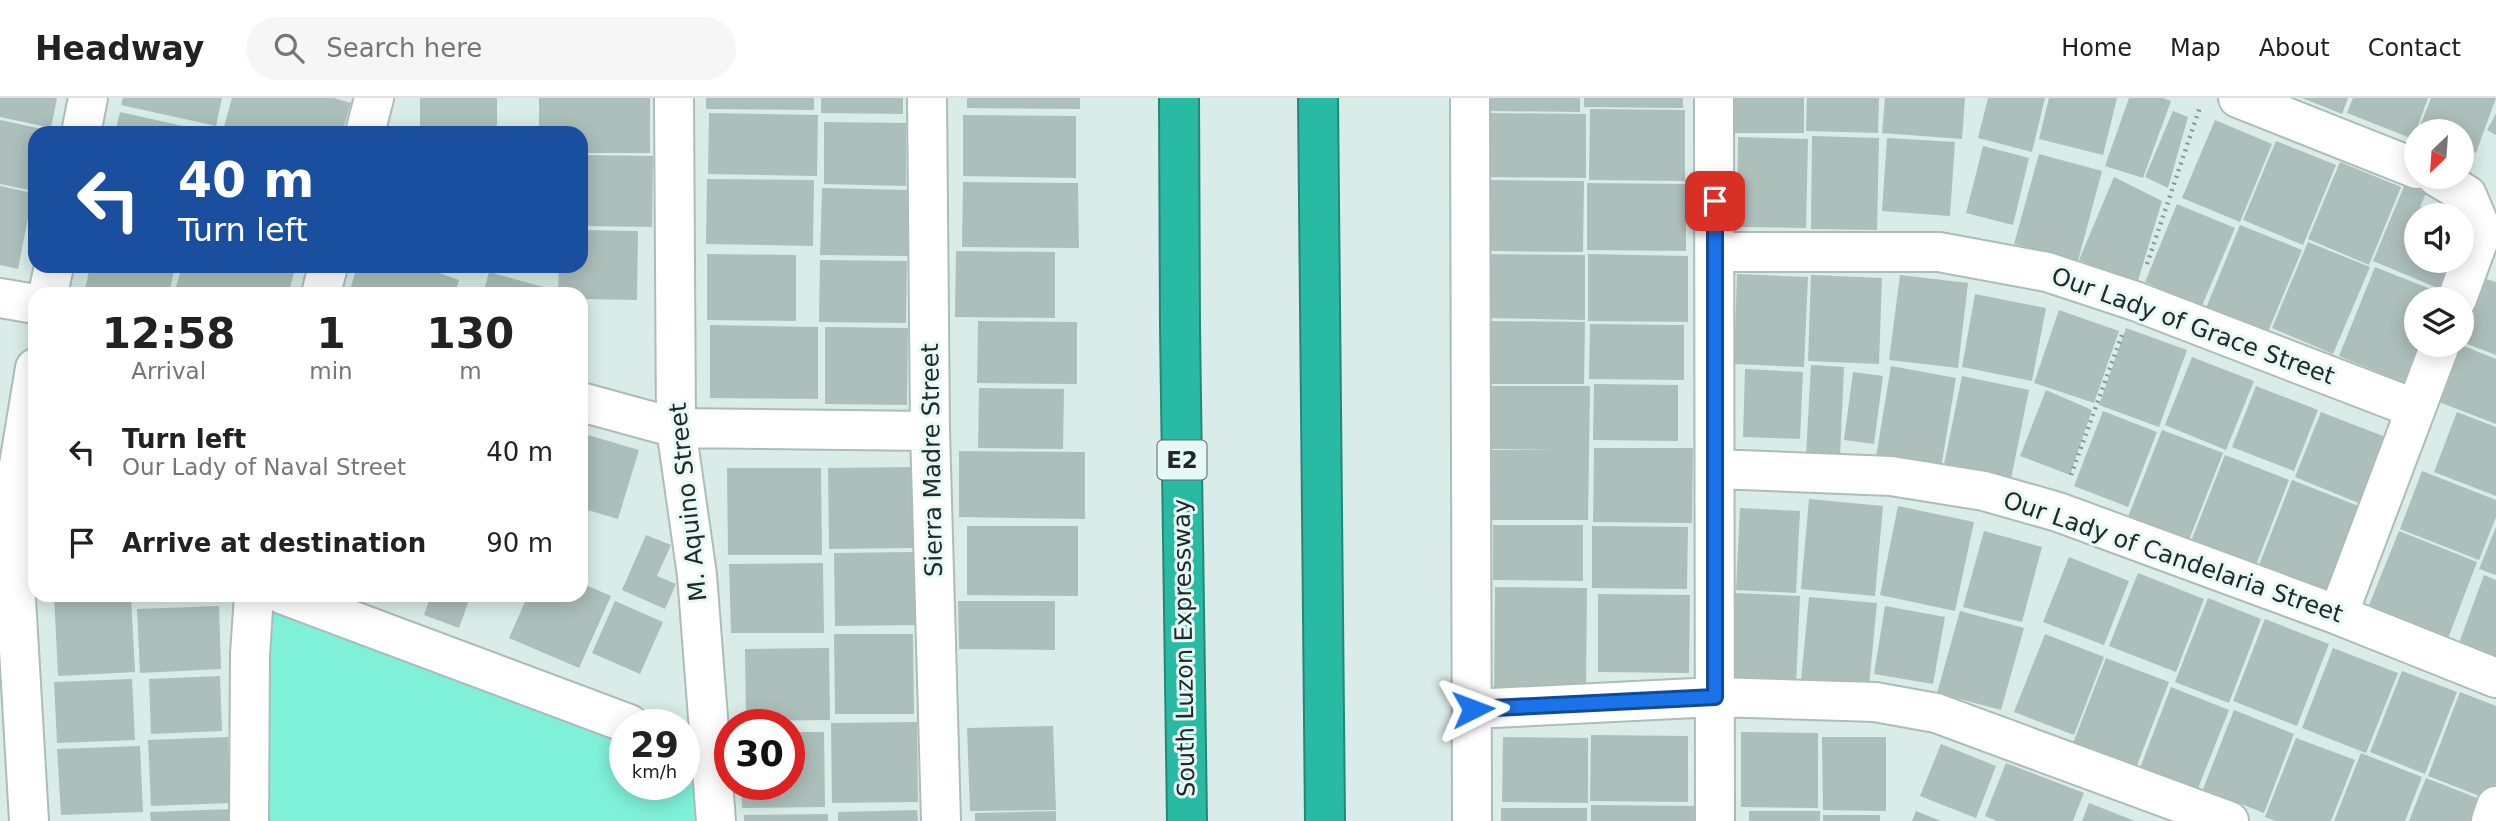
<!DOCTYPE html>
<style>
body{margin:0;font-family:"DejaVu Sans",sans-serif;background:#f6f6f6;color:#222;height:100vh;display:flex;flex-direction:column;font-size:26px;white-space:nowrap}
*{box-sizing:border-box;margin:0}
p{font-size:23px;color:#767676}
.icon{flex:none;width:38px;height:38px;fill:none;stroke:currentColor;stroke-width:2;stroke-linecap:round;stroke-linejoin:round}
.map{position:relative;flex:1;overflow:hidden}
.sheet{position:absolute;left:28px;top:189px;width:560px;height:315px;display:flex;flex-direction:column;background:#fff;border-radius:21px;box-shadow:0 4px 18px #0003}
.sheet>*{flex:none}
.hud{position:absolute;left:28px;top:28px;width:560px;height:147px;border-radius:21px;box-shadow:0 4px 18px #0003;background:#1a4fa0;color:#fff;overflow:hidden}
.needle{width:46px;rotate:205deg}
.fabs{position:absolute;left:2404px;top:21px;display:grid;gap:14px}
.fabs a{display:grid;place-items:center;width:70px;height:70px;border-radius:50%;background:#fff;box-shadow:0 4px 18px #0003;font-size:35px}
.speed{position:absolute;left:609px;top:611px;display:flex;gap:14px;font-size:35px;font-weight:700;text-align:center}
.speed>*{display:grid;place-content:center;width:91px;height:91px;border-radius:50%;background:#fff;box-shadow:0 4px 18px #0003;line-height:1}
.speed small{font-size:18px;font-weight:400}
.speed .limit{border:10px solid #d22;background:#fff;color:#111}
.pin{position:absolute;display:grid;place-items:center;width:60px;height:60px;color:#fff;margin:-30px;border-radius:14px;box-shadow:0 4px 10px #0006}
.me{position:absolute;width:77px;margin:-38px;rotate:87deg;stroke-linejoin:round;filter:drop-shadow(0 0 5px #0008)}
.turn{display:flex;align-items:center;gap:24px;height:147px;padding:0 35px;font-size:32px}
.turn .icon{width:91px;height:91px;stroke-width:2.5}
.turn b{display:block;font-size:49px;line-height:60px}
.eta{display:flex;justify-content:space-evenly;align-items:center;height:119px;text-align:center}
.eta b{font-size:42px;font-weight:700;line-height:49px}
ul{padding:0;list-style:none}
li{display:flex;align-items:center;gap:21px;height:91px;padding:0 35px}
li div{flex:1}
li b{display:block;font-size:26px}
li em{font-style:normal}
header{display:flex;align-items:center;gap:42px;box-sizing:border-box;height:98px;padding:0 35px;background:#fff;border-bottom:2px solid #e0e0e0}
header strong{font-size:33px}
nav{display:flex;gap:38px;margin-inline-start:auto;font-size:24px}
.search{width:490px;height:63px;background:#f6f6f6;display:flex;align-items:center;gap:18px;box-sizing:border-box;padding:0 24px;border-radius:38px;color:#767676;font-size:26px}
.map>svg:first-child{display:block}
</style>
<header>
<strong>Headway</strong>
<div class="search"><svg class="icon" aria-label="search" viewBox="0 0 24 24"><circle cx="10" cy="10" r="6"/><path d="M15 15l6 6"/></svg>Search here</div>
<nav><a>Home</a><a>Map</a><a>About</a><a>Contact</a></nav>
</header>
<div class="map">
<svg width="2496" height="723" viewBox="0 0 2496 723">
<rect width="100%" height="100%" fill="#d9ece7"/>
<path fill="#80f1d9" d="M257 497 625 628V686H684V650L710 660 711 723H251Z"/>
<path fill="#adbfba" d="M0 0H57L51 30 0 19Z
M123 0H222L216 28 121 7Z
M232 0H334L351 5 342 35H232L223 32Z
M420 0H497V35H420Z
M539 0H650V55H581V35H539Z
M706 0H814V12L706 11Z
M821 0H903V16L821 15Z
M967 0H1080V11L967 10Z
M1491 0H1580V14L1491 13Z
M1584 0H1683V10L1584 9Z
M1732 0H1804V35H1732Z
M1807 0H1879L1878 35 1806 33Z
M1885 0H1965L1962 41 1882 35Z
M1988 0H2045L2032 54 1978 40Z
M2049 0H2117L2103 57 2039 41Z
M2129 0H2163L2171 3 2143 80 2105 68Z
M2302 0H2348L2342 16Z
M2353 0H2428L2413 41 2347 15Z
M2431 0H2496L2476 55 2462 50V33H2418Z
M1590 11 1685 12V83L1589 82Z
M2173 13 2188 19 2168 90 2145 79Z
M120 14 205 33 204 35H115Z
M709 15 818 17 817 78 708 76Z
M1489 15 1586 16V80L1489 79Z
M2496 16V37L2487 32Z
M963 17 1076 18V80L963 78Z
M0 22 42 31 41 35H35V65L29 92 0 86Z
M2215 22 2272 46 2240 124 2182 100Z
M824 24 906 25V88L824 86Z
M1812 38 1879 40 1877 132 1811 131Z
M1738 39 1808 41 1806 130 1737 129Z
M1887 40 1955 44 1950 118 1882 113Z
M2276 43 2336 67 2303 147 2243 122Z
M1983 48 2029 60 2013 127 1966 115Z
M2039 56 2102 73 2078 163 2014 146Z
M581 57 653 58 652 129 581 128Z
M2340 64 2401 89 2369 167 2308 141Z
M2114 79 2162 103 2137 186 2079 162Z
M707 81 814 82 813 148 706 146Z
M1488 82 1584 83 1583 154 1488 153Z
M963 84 1078 85 1079 150 962 149Z
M1587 85 1686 86V153L1587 152Z
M2405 86 2426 95 2420 109 2439 117H2417V163H2457L2445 193 2373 163Z
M0 88 33 95 18 171 0 167Z
M822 90 908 92V158L820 157Z
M2177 106 2235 130 2202 208 2145 184Z
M2240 127 2302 152 2267 236 2206 210Z
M581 132 638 133 637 202 581 201V196H558L559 168H581Z
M2308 144 2370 169 2333 256 2272 230Z
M956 153 1055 154V220L955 219Z
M707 156 796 157V223L707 222Z
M1487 156 1585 157V222L1487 220Z
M1588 156 1688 158V224L1588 223Z
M820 162 907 163 906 225 819 224Z
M90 168H175L169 196H84Z
M182 168H296L288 196H174Z
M357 168H441L439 175 459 182 455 196H349Z
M2375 169 2443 196 2441 201H2417V247H2422L2406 286 2339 258Z
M489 174 547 190 545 196H483Z
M1737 176 1808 179 1804 269 1734 266Z
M1811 177 1882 180 1879 266 1808 263Z
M1900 177 1968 185 1958 270 1889 262Z
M2486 181 2496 184V257L2462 244Z
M1975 196 2046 210 2032 283 1962 269Z
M2059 212 2119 233 2094 305 2034 285Z
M978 223 1077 224V286L977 285Z
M1489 223 1585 224 1584 286H1488Z
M1590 226 1684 227V282L1589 281Z
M710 227 818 229V301L710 300Z
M825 229 908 230 907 307 825 306Z
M2126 230 2187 252 2159 329 2099 307Z
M2461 247 2496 261V326L2439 304Z
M2192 259 2254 283 2226 352 2165 327Z
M1811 267 1844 269 1840 359 1806 358Z
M1891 268 1956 280 1941 370 1876 359Z
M1745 271 1803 274 1800 341 1743 339Z
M1853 274 1883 278 1874 346 1844 342Z
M1962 278 2029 292 2010 386 1943 372Z
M1594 286 1678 287V343L1593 342Z
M1490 288H1590L1588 422H1492V352H1556L1489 351Z
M2256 288 2318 312 2294 373 2232 349Z
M979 290 1064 291 1063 351 978 350Z
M2046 292 2092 312 2070 377 2020 358Z
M2103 313 2157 334 2128 409 2074 388Z
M2321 314 2388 340 2361 406 2295 379Z
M2457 314 2496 329V398L2434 374Z
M2162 332 2223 355 2187 447 2126 424Z
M588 337 639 352 618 421 581 410V359Z
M1594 350H1693L1692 425 1593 424Z
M959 353 1085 354V421L959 419Z
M2225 357 2289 382 2254 472 2190 446Z
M913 369 915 450 829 451 828 370Z
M727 370H821L822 457H728Z
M2422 373 2496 402V419L2479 462 2400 431Z
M2292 382 2361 409 2326 499 2257 472Z
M1809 401 1883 408 1875 498 1801 491Z
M1898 408 1974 424 1955 513 1880 497Z
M1740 410 1800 413 1796 495 1736 492Z
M1493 427H1583V483L1493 482Z
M967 428H1078V498L967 497Z
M1592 428 1688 429 1687 491 1592 490Z
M2496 429V477L2479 471Z
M1984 433 2042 449 2022 524 1963 509Z
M2399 433 2477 464 2447 543 2367 512Z
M646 437 671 447 657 478 676 486 665 511 622 492Z
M915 454 916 527 835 528 834 455Z
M2069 459 2129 483 2104 547 2043 524Z
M823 465 824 535H731L729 466Z
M2138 475 2204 501 2176 574 2109 548Z
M2484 477 2496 482V559L2459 545Z
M581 485 611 498 579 570 509 540 528 497H581Z
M1495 489 1587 490 1586 591 1494 590Z
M1735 495 1800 498 1796 586 1731 583Z
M1598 496 1690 497 1689 575 1598 574Z
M54 497H131L135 574 58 578Z
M431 497H471L459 530 424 517Z
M1809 499 1877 505 1869 588 1801 582Z
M2208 500 2261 521 2229 605 2175 584Z
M615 503 663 524 640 576 592 555Z
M958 503H1055V552L959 551Z
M219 508 221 571 140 575 137 511Z
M1885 508 1945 519 1933 586 1874 576Z
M1960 513 2024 530 2001 612 1937 595Z
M2265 521 2329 546 2297 628 2233 603Z
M834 536H913L914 616H835Z
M2045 536 2104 559 2074 637 2014 614Z
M829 550 830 622 746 623 745 551Z
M2333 550 2398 575 2366 655 2302 630Z
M2106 560 2169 584 2136 670 2073 645Z
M2402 573 2457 594 2425 676 2370 654Z
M220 578 222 633 151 636 149 581Z
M132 581 135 642 57 645 54 584Z
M2171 589 2229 612 2197 693 2140 670Z
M2460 594 2496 608V685L2490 702 2428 678Z
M2234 612 2294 636 2264 715 2203 691Z
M917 624 918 704 832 705 831 625Z
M1053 628 1056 712 970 713 967 630Z
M789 634H824L825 709 742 710 741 686H789Z
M1741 634 1818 635V710L1741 709Z
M1591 637 1688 638V704L1590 703Z
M228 639 231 705 151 708 148 642Z
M1503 639 1588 640V705L1502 704Z
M1822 639H1886V713L1823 712Z
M2296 640 2355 662 2331 723H2276L2265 719Z
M1941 646 1996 668 1976 720 1920 698Z
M140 648 143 714 61 717 57 651Z
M2361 655 2422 679 2405 723H2334Z
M2006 665 2084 695 2073 723H1997L1985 718Z
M2426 680 2490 705 2483 723H2409Z
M2089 705 2135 723H2082Z
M1591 707 1695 708V723H1591Z
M1501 710H1587V723H1501Z
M232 711 233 723H151L150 714Z
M917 712 918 723H838V714Z
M1056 713V723H975V715Z
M1749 713H1820V723H1749Z
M1916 713 1941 723H1912Z
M828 716V723H744V717Z
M1823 717H1880V723H1823Z"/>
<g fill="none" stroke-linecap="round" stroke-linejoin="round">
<g stroke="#acbdb9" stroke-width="42">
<path id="street" d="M674 0 676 330 697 477 716 723
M927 0 930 333 941 723
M1470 0 1472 723
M1714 0 1715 723
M2238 0 2417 71
M365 35 374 0
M2437 79 2467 97 2482 133 2457 201
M1715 154H1939L2047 174 2135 203 2416 311
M321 196 328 168
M0 200 35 206
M581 304 676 330 930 333
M1715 371 1891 378 1984 393 2058 414 2338 517 2496 580
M284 497 629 626
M2338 517 2440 247
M1473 611 1715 599 1875 604 1936 615 2229 723
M249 723 250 556 254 497
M2491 723 2496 708"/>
</g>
<g stroke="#acbdb9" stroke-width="42">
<path id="secondary" d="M81 35 88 0
M48 196 54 168
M29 723 11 415 35 270"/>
</g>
<g stroke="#268777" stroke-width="42">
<path id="highway" d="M1179 0 1180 229 1187 723
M1318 0 1325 723"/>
</g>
<path stroke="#8b9995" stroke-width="4.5" stroke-dasharray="2 5" stroke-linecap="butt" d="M2147 166 2200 9
M2071 377 2122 237"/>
<use href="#street" stroke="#fff" stroke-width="38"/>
<use href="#secondary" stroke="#fff" stroke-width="38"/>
<use href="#highway" stroke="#29baa3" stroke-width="38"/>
</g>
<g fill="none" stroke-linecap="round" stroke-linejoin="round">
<g stroke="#114b97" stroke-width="18">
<path id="route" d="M1473 611 1715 599V103"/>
</g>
<use href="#route" stroke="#1a73e8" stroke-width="12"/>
</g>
<g text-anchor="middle" stroke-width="6" stroke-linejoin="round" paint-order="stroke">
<rect fill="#e7f9f4" stroke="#5c6764" stroke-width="2" x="1157.5" y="342.5" width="49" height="39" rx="5"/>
<g font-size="23" font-weight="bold" fill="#212826">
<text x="1182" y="370">E2</text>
</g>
<g font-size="24" fill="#212826" stroke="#e7f9f4">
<text transform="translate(2193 228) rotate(20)" y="8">Our Lady of Grace Street</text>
<text transform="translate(932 362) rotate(-91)" y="8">Sierra Madre Street</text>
<text transform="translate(688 404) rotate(-96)" y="8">M. Aquino Street</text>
<text transform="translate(2173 459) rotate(19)" y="8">Our Lady of Candelaria Street</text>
<text transform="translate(1184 550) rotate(-91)" y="8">South Luzon Expressway</text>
</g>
</g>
</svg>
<div class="fabs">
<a><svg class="needle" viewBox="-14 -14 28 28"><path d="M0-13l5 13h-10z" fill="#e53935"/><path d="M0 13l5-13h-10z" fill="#767676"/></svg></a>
<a><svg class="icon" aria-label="sound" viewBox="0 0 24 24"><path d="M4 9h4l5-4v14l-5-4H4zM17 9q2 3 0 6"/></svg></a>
<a><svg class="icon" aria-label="layers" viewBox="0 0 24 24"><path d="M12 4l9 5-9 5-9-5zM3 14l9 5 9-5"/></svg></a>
</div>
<div class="speed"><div>29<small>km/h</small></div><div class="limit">30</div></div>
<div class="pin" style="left:1715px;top:103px;background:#d93025"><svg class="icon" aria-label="arrive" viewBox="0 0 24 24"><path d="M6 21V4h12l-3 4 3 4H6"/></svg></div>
<svg class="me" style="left:1473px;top:611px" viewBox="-20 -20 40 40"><path d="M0-17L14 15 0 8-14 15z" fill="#1a73e8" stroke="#fff" stroke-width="4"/></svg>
<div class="hud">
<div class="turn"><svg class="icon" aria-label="left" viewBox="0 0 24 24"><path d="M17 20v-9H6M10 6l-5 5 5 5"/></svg><div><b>40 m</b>Turn left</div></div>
</div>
<section class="sheet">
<div class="eta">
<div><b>12:58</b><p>Arrival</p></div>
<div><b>1</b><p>min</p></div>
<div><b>130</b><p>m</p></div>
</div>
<ul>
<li><svg class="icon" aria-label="left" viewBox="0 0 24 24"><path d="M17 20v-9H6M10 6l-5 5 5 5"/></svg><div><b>Turn left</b><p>Our Lady of Naval Street</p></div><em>40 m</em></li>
<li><svg class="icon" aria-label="arrive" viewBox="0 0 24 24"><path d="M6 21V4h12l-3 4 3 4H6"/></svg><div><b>Arrive at destination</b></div><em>90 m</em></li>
</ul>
</section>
</div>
